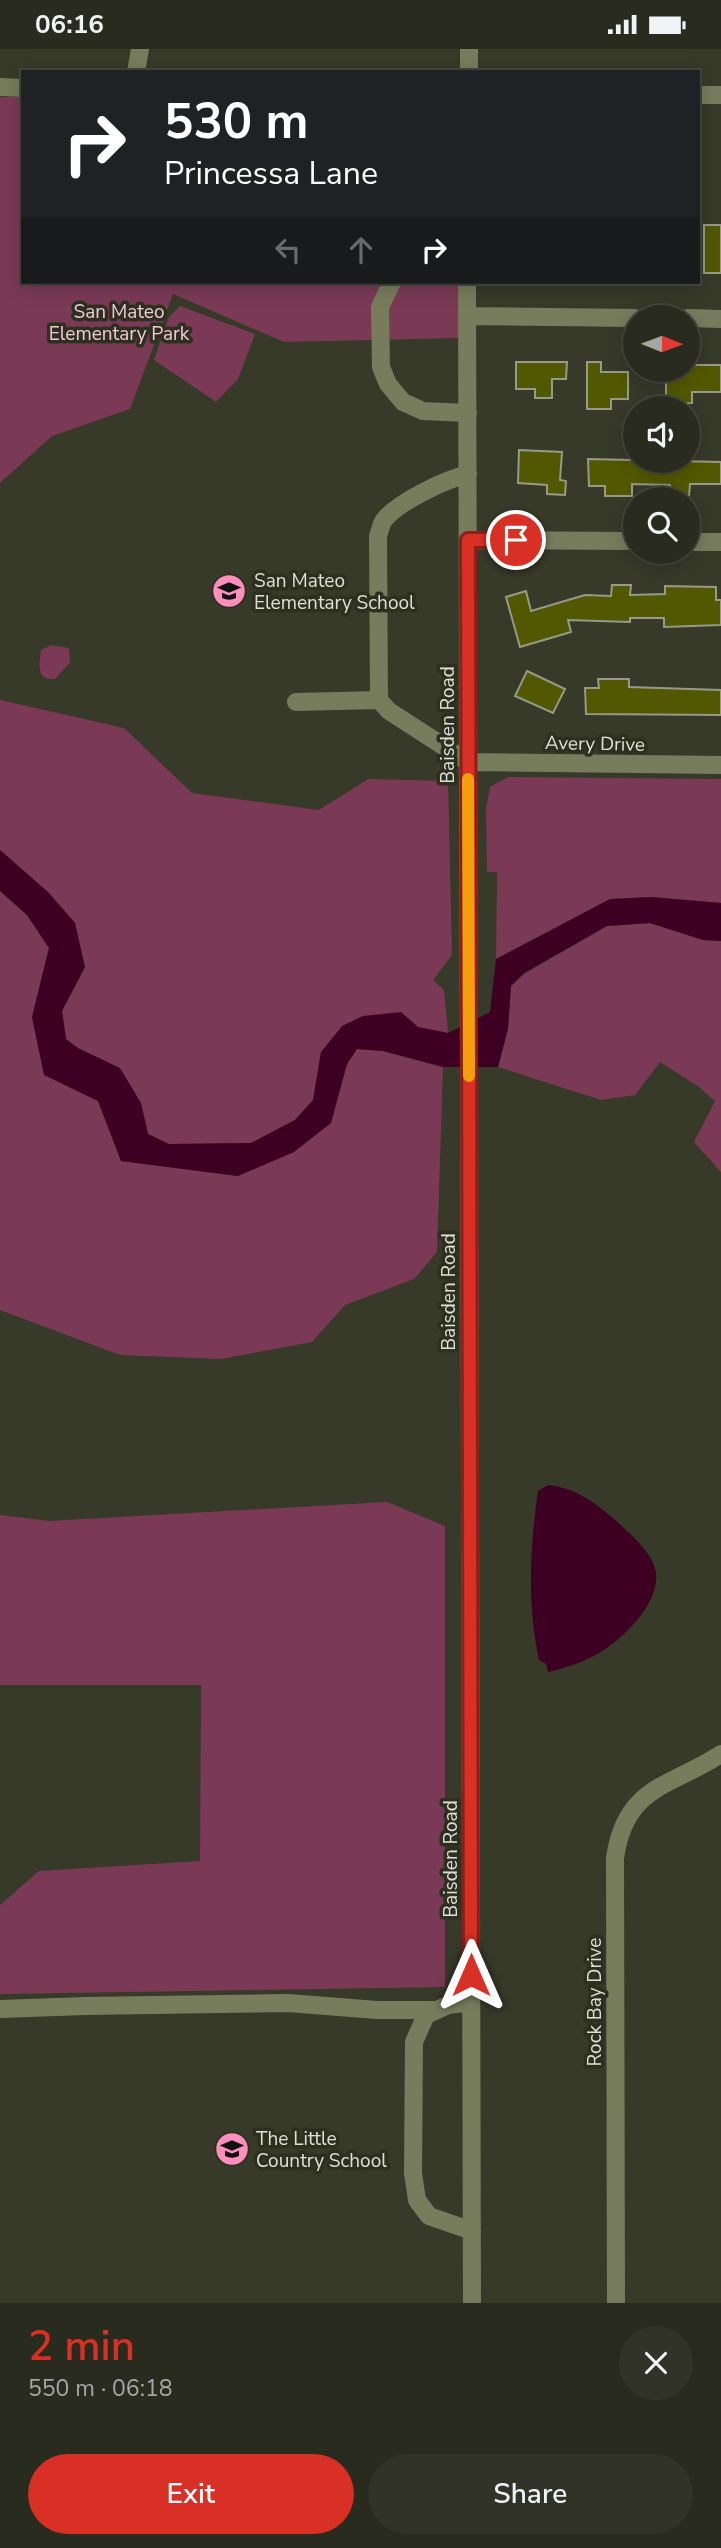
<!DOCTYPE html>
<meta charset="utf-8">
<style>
body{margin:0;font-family:"Nunito Sans",sans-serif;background:#313328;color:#f1f3f6;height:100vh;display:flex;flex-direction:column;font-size:26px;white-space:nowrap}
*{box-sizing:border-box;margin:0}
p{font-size:23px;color:#a5a7a4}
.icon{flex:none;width:38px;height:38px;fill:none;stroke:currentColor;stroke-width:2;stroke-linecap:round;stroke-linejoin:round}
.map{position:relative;height:2254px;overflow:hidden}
.panel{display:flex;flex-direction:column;background:#292b1f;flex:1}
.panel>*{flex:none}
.hud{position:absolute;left:21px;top:21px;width:679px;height:214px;border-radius:0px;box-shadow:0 4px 18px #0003,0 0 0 2px #45473d;background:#202124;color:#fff;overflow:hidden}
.needle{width:46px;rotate:91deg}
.controls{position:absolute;left:623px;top:256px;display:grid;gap:14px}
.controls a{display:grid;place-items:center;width:77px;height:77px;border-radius:50%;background:#292b1f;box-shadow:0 4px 18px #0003,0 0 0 2px #45473d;font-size:35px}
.pin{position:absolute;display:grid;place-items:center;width:60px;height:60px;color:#fff;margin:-30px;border:4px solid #fff;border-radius:50%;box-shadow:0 2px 7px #0007}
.me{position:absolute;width:77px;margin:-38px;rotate:0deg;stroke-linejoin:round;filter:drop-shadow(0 0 5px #0008)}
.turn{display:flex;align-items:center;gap:24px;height:147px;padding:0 28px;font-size:32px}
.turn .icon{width:91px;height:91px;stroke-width:2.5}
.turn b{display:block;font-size:49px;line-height:60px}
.lanes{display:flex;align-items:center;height:66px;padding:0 28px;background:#0003;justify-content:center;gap:35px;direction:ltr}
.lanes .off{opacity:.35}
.round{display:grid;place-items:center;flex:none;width:74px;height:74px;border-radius:37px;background:#313328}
.overview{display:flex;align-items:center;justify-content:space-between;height:119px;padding:0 28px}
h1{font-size:42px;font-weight:600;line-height:52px;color:#d93025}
.button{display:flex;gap:14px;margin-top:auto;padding:14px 28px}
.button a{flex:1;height:80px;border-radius:42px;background:#d93025;color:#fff;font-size:28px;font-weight:600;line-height:80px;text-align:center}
.button a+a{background:#313328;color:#f1f3f6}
.status{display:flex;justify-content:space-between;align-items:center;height:49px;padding:0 35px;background:#292b1f;direction:ltr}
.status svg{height:19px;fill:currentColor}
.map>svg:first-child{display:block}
</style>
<div class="status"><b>06:16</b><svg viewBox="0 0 49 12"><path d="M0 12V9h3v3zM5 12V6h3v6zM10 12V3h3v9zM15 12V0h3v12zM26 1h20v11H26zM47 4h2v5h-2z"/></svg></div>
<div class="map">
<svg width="721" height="2254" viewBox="0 0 721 2254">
<rect width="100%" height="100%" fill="#373929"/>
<path fill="#7a3a56" d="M0 48H23V233H458L459 289 284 293 173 245 130 360 52 387 0 434Z
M180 257 255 285 238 330 216 353 154 311 169 268Z
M51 596 69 599 70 614 55 630C36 632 39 615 41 601Z
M0 651 124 679 192 744 319 761 368 730 448 732 452 906 433 931 444 941 448 984 418 978 321 1003 313 1051 295 1071 251 1094 169 1095 148 1085 141 1054 66 990 62 962 85 918 49 844 0 801Z
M508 728 721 730V854L651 848 610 850 496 910 497 823H487L486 760 490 738Z
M0 842 27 866 49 899 32 968 44 1025 98 1052 121 1112 238 1127 330 1074 347 1014 357 1000 383 1002 443 1018 437 1203 414 1230 345 1256 312 1293 221 1310 120 1306 0 1261Z
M650 874 703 891 721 892V1123L694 1093 715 1052 699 1038 660 1013 635 1046 601 1051 498 1018 508 980 511 937 524 925 607 877Z
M387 1453 445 1477V1938L0 1945V1856L39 1822 200 1812 201 1636H0V1466L49 1472Z"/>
<path fill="#3e0022" d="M0 801 49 844 75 874 85 918 62 962 66 990 78 999 120 1019 141 1054 148 1085 169 1095 251 1094 295 1071 313 1051 321 1003 342 977 363 967 401 963 418 978 448 984 490 963 496 910 610 850 651 848 721 854V892L703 891 650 874 607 877 524 924 511 937 508 980 498 1018H443L383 1002 357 1000 347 1015 331 1074 294 1103 238 1127 121 1112 98 1052 44 1026 32 968 49 899 27 866 0 842Z
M548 1436C575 1439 593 1452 614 1470 627 1482 650 1501 655 1519 664 1550 624 1590 599 1604 583 1613 566 1619 548 1623L546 1615 539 1611C527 1555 530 1498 538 1442Z"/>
<path fill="#525801" stroke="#979a87" stroke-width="2" d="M704 176H721V224H704Z
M516 313H567L566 330H552V349H535V340H516Z
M587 313H601V323H628V350H611V360H587Z
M688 316H721V343H692V354L666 355V320H688Z
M519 401 562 403 560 431 566 432 565 446 547 445V436L518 434Z
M588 410 721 413V435H690L689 447 670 446V436L632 435V447H605V437H589Z
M612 536H631L630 546 665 545V537L716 538V551H721V576L664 578V569H630V573L568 571 571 583 520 598 506 548 526 542 531 562 585 546 611 547Z
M527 622 565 640 553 664 515 647Z
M598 630H629V638L721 641V666L586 665 585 639H599Z"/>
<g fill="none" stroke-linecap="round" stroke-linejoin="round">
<path stroke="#777c5d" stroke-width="18" d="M136 23 140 0
M469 23V0
M0 38 23 39
M698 46H721
M392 233 380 258 381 318 388 335 403 353 423 362 468 364
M467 233 472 2254
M467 267 635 269
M688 269 721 270
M468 425C445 431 399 452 384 471 381 475 380 482 378 487L379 651 389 662 468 713 721 716
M468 491 635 492
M688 493H721
M296 653 379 651
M471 1953 448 1956 426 1966 414 1993 413 2124 417 2151 429 2167 472 2182
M0 1960 85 1957 288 1954 377 1961H438
M616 2254 615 1809C625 1737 670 1738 721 1705"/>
</g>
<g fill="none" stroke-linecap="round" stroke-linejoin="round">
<g stroke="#8d1f18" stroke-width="18">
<path id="route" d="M471 1926 468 491H516"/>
</g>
<use href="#route" stroke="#d93025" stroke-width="12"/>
<path stroke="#f59e0b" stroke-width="12" d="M468 730 469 1027"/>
</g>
<defs>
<g id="school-disc" transform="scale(1.75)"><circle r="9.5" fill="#fe8ebd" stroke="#2d2f1f"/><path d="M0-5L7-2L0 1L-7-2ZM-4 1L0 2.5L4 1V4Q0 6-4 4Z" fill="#111"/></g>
</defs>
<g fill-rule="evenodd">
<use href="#school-disc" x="229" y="542"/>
<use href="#school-disc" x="232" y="2100"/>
</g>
<g text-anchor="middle" stroke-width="7" stroke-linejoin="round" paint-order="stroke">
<g font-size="19" fill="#f2c8d8" stroke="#2d2f1f">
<text x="119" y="269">San Mateo<tspan x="119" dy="22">Elementary Park</tspan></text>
</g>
<g font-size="19" fill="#dee0d6" stroke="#2d2f1f" text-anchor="start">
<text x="254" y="538">San Mateo<tspan x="254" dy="22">Elementary School</tspan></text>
<text x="256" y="2096">The Little<tspan x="256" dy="22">Country School</tspan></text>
</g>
<g font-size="19" fill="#dee0d6" stroke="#2d2f1f">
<text transform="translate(447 676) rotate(-90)" y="7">Baisden Road</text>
<text transform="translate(595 694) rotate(1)" y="7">Avery Drive</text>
<text transform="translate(448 1243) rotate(-90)" y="7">Baisden Road</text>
<text transform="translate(450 1810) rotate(-90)" y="7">Baisden Road</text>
<text transform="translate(594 1953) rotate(-90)" y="7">Rock Bay Drive</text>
</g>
</g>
</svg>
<div class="controls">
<a><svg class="needle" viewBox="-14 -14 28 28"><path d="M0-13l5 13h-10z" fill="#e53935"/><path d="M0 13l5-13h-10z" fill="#a5a7a4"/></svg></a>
<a><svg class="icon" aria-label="sound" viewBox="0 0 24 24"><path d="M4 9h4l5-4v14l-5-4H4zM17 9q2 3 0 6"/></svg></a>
<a><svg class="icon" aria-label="search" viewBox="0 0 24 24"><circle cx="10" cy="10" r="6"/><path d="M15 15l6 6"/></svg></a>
</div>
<div class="pin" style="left:516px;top:491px;background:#d93025"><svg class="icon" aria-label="arrive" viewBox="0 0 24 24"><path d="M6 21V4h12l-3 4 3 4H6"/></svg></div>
<svg class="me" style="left:471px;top:1926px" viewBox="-20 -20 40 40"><path d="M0-17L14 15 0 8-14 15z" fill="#d93025" stroke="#fff" stroke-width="4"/></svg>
<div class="hud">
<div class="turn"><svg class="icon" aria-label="right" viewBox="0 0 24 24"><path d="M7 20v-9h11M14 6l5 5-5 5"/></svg><div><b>530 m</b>Princessa Lane</div></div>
<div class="lanes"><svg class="icon off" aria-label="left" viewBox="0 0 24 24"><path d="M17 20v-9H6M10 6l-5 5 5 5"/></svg><svg class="icon off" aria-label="ahead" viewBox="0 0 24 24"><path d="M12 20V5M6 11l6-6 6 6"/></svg><svg class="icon" aria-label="right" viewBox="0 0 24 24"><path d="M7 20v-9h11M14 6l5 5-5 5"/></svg></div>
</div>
</div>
<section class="panel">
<div class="overview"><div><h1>2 min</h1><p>550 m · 06:18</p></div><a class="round"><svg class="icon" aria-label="close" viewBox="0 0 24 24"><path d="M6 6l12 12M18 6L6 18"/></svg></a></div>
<div class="button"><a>Exit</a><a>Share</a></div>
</section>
